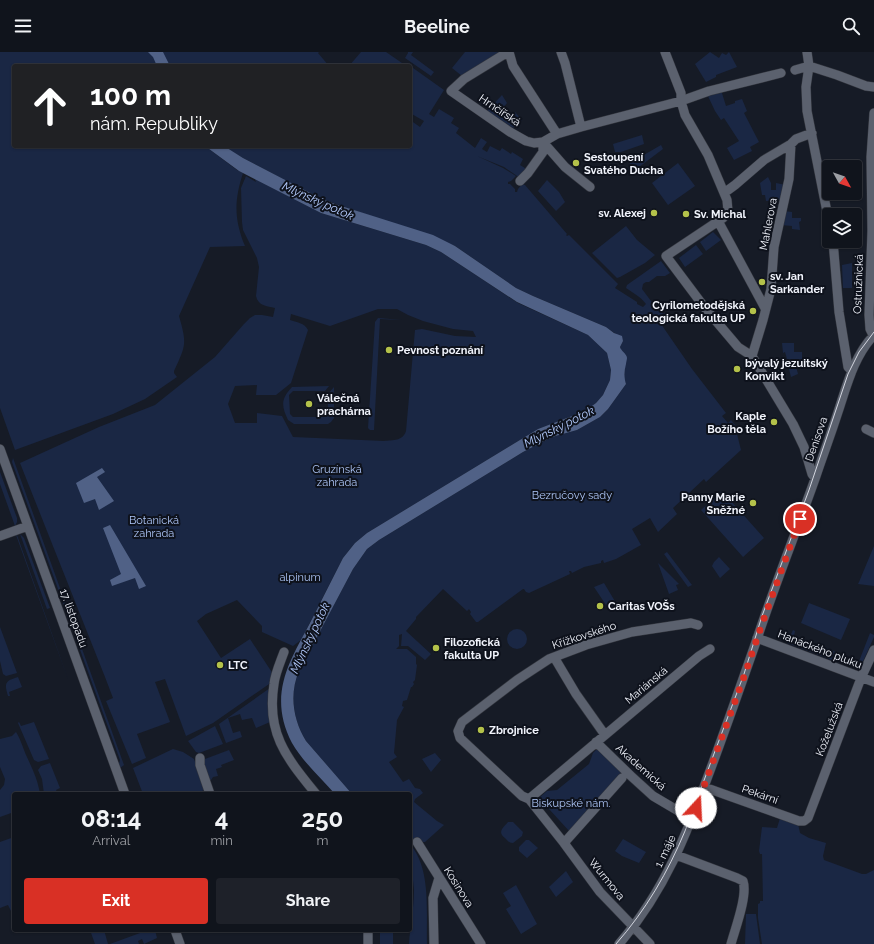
<!DOCTYPE html>
<meta charset="utf-8">
<style>
body{margin:0;font-family:Raleway,sans-serif;background:#1e2129;color:#f1f3f6;height:100vh;display:flex;flex-direction:column;font-size:15px;white-space:nowrap}
*{box-sizing:border-box;margin:0}
p{font-size:13px;color:#9c9ea3}
.icon{flex:none;width:22px;height:22px;fill:none;stroke:currentColor;stroke-width:2;stroke-linecap:round;stroke-linejoin:round}
.map{position:relative;flex:1;overflow:hidden}
.drawer{position:absolute;left:12px;top:740px;width:400px;height:140px;display:flex;flex-direction:column;background:#10141c;border-radius:4px;box-shadow:0 1px 3px #0004,0 0 0 1px #30333b}
.drawer>*{flex:none}
.top-card{position:absolute;left:12px;top:12px;width:400px;height:84px;border-radius:4px;box-shadow:0 1px 3px #0004,0 0 0 1px #30333b;background:#202124;color:#fff;overflow:hidden}
.needle{width:26px;rotate:130deg}
.tools{position:absolute;left:822px;top:108px;display:grid;gap:8px}
.tools a{display:grid;place-items:center;width:40px;height:40px;border-radius:4px;background:#10141c;box-shadow:0 1px 3px #0004,0 0 0 1px #30333b;font-size:20px}
.pin{position:absolute;display:grid;place-items:center;width:34px;height:34px;color:#fff;margin:-17px;border:2px solid #fff;border-radius:50%;box-shadow:0 1px 4px #0007}
.me{position:absolute;width:44px;margin:-22px;rotate:20deg;stroke-linejoin:round;filter:drop-shadow(0 0 3px #0008)}
.turn{display:flex;align-items:center;gap:14px;height:84px;padding:0 12px;font-size:18px}
.turn .icon{width:52px;height:52px;stroke-width:2.5}
.turn b{display:block;font-size:28px;line-height:34px}
.eta{display:flex;justify-content:space-evenly;align-items:center;height:68px;text-align:center}
.eta b{font-size:24px;font-weight:700;line-height:28px}
.primary-button{display:flex;gap:8px;margin-top:auto;padding:8px 12px}
.primary-button a{flex:1;height:46px;border-radius:4px;background:#d93025;color:#fff;font-size:16px;font-weight:700;line-height:46px;text-align:center}
.primary-button a+a{background:#1e2129;color:#f1f3f6}
header{display:flex;justify-content:space-between;align-items:center;height:52px;padding:0 12px;background:#10141c;font-size:18px;font-weight:700}
.map>svg:first-child{display:block}
</style>
<header><svg class="icon" aria-label="menu" viewBox="0 0 24 24"><path d="M4 6h16M4 12h16M4 18h16"/></svg>Beeline<svg class="icon" aria-label="search" viewBox="0 0 24 24"><circle cx="10" cy="10" r="6"/><path d="M15 15l6 6"/></svg></header>
<div class="map">
<svg width="874" height="892" viewBox="0 0 874 892">
<rect width="100%" height="100%" fill="#161b26"/>
<path fill="#1a2744" fill-rule="evenodd" d="M0 0H319L318 1 329 14H14V94H205L237 118 243 121C234 149 234 167 245 194L210 195 179 264C187 292 186 293 174 319V321L177 325 145 347 113 362 15 398 0 356Z
M361 0H386L402 11H406L444 38 429 62 434 65 439 57 454 66 451 71 459 76 456 81 475 96 481 86 487 90 482 97 487 100 490 94 500 99 502 96 511 102 512 100 523 107 520 113 528 118 520 126 504 115 477 104 503 116 516 124 511 129 508 130V132H510L515 137V140H517L518 137 522 132 525 133 567 182 566 183 567 184 569 183 618 232 615 236 637 250V252L643 255 646 252C640 244 633 241 626 236L627 233 661 209 670 221 665 224H657L649 230H646L643 232 642 237 657 257H659L663 262 665 261 669 265 661 272 692 317 726 361 722 364 728 371 731 368 740 379 737 382 741 398 706 430 704 427 673 456 677 462 658 480 650 466 632 477 641 493 616 507 604 511 603 508 601 509V511L584 515 572 521 571 519H569L570 522 529 541 526 540 524 537H523L478 570H476L470 562 471 560 469 557 467 559 443 537 416 565V567L406 579 431 602 425 608 408 594H401L402 582 399 583V594L396 597H407L416 605V612L417 613 415 628 413 630 414 632 412 635H411L407 648 403 649 402 654 404 655 397 668 394 701 397 705 389 710 403 730 409 727 415 736 420 737 423 741 415 747 414 750 437 769 444 773 425 790H417L410 793V742H352L306 689C293 668 289 642 299 619L353 517 367 497 379 488 523 400 552 385 577 378 600 365 608 357 626 332 624 327 626 303 622 300 620 295 623 289C618 282 612 280 606 275L533 244 516 236 455 194 317 145 243 106 225 95 219 94H410V68L420 75 424 69 410 61V14H349Z
M408 0H413L411 3 434 20 431 24 405 6 408 1Z
M465 0H502L462 24 452 16Z
M710 0 719 6 722 1 726 3 729 0 737 15 716 23V25L706 30 695 12Z
M721 38 726 54 735 51V49L742 47 747 59 744 61 759 90 750 95 752 99 734 108 727 96 739 89 724 66 721 68 715 59 707 42Z
M502 43 507 51 503 56 512 64 515 60 522 68 513 76 487 59Z
M642 83 644 92 621 100H615L613 92Z
M661 93 663 97 631 121 628 117 630 111Z
M678 111 695 134 668 153 652 131Z
M246 124 256 130 255 127 321 161 426 193 441 200 518 251 588 283 607 301 611 318 610 328 603 343 596 351 585 359 538 377 367 481 355 491 343 506 301 588 293 594 262 580V574L237 548 206 562 197 569 221 606 250 587 273 622 272 630 213 671 186 684 165 627 155 630 170 670 137 682 146 706 132 712 106 649 113 646 105 625 20 411 99 375 155 353 215 305 244 272 250 266 255 263H262L273 265 275 256C267 254 258 254 256 244L259 215 257 206 243 178 242 170 241 136ZM378 257H397L408 263 423 269 453 277 473 279 476 285 455 284 422 277 415 278 406 379C403 389 393 388 384 389L293 385 282 364 257 361V371H235L228 352 235 334 257 333 256 343H276L291 331 308 278C305 271 296 270 290 268L291 262 330 274Z
M768 125 771 131V138H776V131L786 133 782 148 766 149 765 143H762L760 131Z
M547 128 559 140 565 150 556 159 538 139Z
M784 159 792 160V166H801V169L799 170 800 178 792 177V174L781 173Z
M626 174 637 188 655 203 645 211 620 225 617 226 592 201Z
M713 180 721 188 706 199 700 190Z
M696 193 703 202 685 215 679 206Z
M852 211V236H843L842 213Z
M378 266 402 268 380 267 374 378H370L368 376 375 270Z
M782 291H794V300H802V308L795 310 798 322 791 325 789 317 791 316V314H789L788 308 787 307 785 300 783 301Z
M329 334 325 339H293L289 343 290 362 293 365H325L328 361V342L334 335V366L331 370 328 372H294L288 368C281 353 281 347 292 335Z
M13 406 124 713 120 716 119 712 120 708 12 410Z
M0 420 17 466V470L15 474 0 432Z
M722 439 764 486 743 505 701 458Z
M20 482 24 486 50 556 47 557Z
M16 483H17L69 630Z
M874 494V534L858 532 859 530Z
M667 500 692 533 688 535 664 502Z
M719 505 730 517 720 526 712 514 714 510Z
M658 511 679 532 676 533 678 538 669 542Z
M604 531 619 556 610 559 594 535Z
M809 551 850 567 841 588 801 571Z
M0 575 17 621 6 624 3 622 0 609Z
M507 587a10 10 0 1 1 20 0a10 10 0 1 1-20 0Z
M793 578 795 579 794 584 836 600 832 608 787 591Z
M870 581 874 583V585L861 614 856 617Z
M18 625 22 635 9 640 10 644H8C4 631 5 629 18 625Z
M270 636V670L256 676 252 666 242 668 240 662 228 666 233 681 240 679 242 685 226 691 219 672Z
M19 670 21 674 34 670 49 707 38 710 34 708 18 671Z
M215 674 223 692 199 701 196 700 188 689Z
M16 680C21 688 23 696 26 703 32 716 38 728 40 742H14V760L0 765V738L4 733 5 727 0 715V687L12 684Z
M173 697 183 700 194 707 205 738 193 742H143L133 716Z
M597 697 622 720 570 780 539 746 547 739 557 738 589 712 593 701Z
M229 698 234 708 221 713 222 715 216 717 218 724 213 725 211 728 208 729 203 709 205 707Z
M435 701 441 708 431 720 422 707Z
M50 711 60 736 56 738 58 742H44L42 727 38 718 41 714Z
M780 766 798 772 800 781 809 786 826 791 823 804 824 808 862 822H866L874 818V892H762L758 866V852L760 851V849H763L762 802H760L759 799 762 775 777 776Z
M508 770H513L523 780 522 784 513 791C509 791 508 789 505 786 497 780 503 776 508 770Z
M14 785V858L11 859 8 853 0 856V790Z
M623 787 646 800 639 811 622 804 615 799Z
M526 788H529L538 796 527 806 519 799V795Z
M413 796C431 821 426 862 427 892H409C410 875 414 856 414 838 413 824 410 812 410 798Z
M566 819 573 830 556 845 549 835Z
M516 833 537 872 521 882 506 857 511 854 503 841Z
M746 862H756L760 892H745Z
M90 878H104L108 892H95Z
M139 878H155L157 886 144 892 142 887 138 889 139 892H110L140 881Z
M380 878H393V892H380Z"/>
<path fill="#506186" d="M148 0H163L170 14H157L153 5Z
M205 94H224L243 106 318 145 335 152 433 183 455 194 516 236 533 244 606 275 614 281 622 284 623 289 620 295C621 299 627 302 627 306 627 307 626 311 626 312 624 319 624 326 626 332L608 357 600 365 577 378 552 385 523 400 379 488 367 497 353 517 299 619C289 642 293 668 306 689L352 742H335C321 726 303 710 292 691 268 644 288 612 310 571 321 549 332 528 343 506L355 491 367 481 538 377 585 359 596 351 603 343 610 328 611 318 607 301 588 283 517 250 441 200 426 193 321 161 239 119Z
M102 416 105 420 97 425 114 449 99 458 95 447 84 451 76 431Z
M110 473 146 534 139 537 135 526 112 534 110 528 121 522 103 476Z"/>
<g fill="none" stroke-linecap="round" stroke-linejoin="round">
<g stroke="#33363e" stroke-width="10">
<path id="minor" d="M508 0 464 27 451 39 510 80 526 89 534 91 543 90 557 82 581 75 681 49 709 39 781 21
M509 0 513 14 557 82
M561 0 565 11 581 75
M665 0 681 41V49L685 63 708 103 727 148 728 159 723 166 666 204 705 256 738 295 752 304 793 372 804 395 812 422 815 426
M807 0 809 14 806 35 807 59 829 170
M809 14 837 23 866 34 874 35
M795 18 809 14
M543 90 565 115 590 135
M520 129 528 121 543 100V90
M724 141 735 133 764 108 791 92 796 87 812 81
M718 169 765 256
M833 189 839 260 848 315 852 319
M873 283 870 277 869 263 872 179 871 105 874 61
M752 304 763 268 771 237 774 195 789 127 791 92
M866 377 874 381
M0 397 125 742
M0 484 28 474
M757 586 874 630
M284 600C280 611 275 622 274 632 266 682 287 706 316 742
M554 605 576 642 605 683
M596 690 631 724 653 744 692 767
M200 706V713L210 742
M704 735 799 769H804L808 766 861 626 874 598
M529 747 699 604 710 597
M417 790 481 892
M564 791 622 726
M676 803 737 826 743 829C748 843 735 877 731 892
M175 878 180 892
M368 892V878
M434 892 433 846 439 826
M619 892C665 839 687 781 711 716 727 673 742 630 757 587 775 532 797 478 816 424 823 403 831 382 838 360 847 333 854 304 874 283
M650 892 600 840 564 791 529 747 522 744 460 686 458 679 462 670 517 628 549 607 586 593 632 580 691 571 698 573"/>
</g>
<use href="#minor" stroke="#5b616e" stroke-width="9"/>
<path stroke="#d3d6df" stroke-width="1" d="M616 892C646 858 668 820 685 779L744 622 762 564 809 438 848 322 859 300 874 280"/>
</g>
<g fill="none" stroke-linecap="round" stroke-linejoin="round">
<path stroke="#d93025" stroke-width="7" stroke-dasharray="0 12.6" d="M696 756 745 622 762 572 800 467"/>
</g>
<g fill="#b4c24a" stroke="#0e121c" stroke-width="1.5">
<circle cx="576" cy="111" r="4"/>
<circle cx="654" cy="161" r="4"/>
<circle cx="686" cy="162" r="4"/>
<circle cx="762" cy="230" r="4"/>
<circle cx="753" cy="259" r="4"/>
<circle cx="389" cy="298" r="4"/>
<circle cx="737" cy="317" r="4"/>
<circle cx="309" cy="352" r="4"/>
<circle cx="774" cy="370" r="4"/>
<circle cx="753" cy="451" r="4"/>
<circle cx="600" cy="554" r="4"/>
<circle cx="436" cy="596" r="4"/>
<circle cx="220" cy="613" r="4"/>
<circle cx="481" cy="678" r="4"/>
</g>
<g text-anchor="middle" stroke-width="4" stroke-linejoin="round" paint-order="stroke">
<g font-size="11" fill="#f1f4fc" stroke="#0e121c">
<text transform="translate(500 58) rotate(34)" y="4">Hrnčířská</text>
<text transform="translate(768 172) rotate(-79)" y="4">Mahlerova</text>
<text transform="translate(858 232) rotate(-88)" y="4">Ostružnická</text>
<text transform="translate(816 387) rotate(-71)" y="4">Denisova</text>
<text transform="translate(74 566) rotate(70)" y="4">17. listopadu</text>
<text transform="translate(584 583) rotate(-18)" y="4">Křížkovského</text>
<text transform="translate(820 597) rotate(21)" y="4">Hanáckého pluku</text>
<text transform="translate(646 633) rotate(-40)" y="4">Mariánská</text>
<text transform="translate(829 677) rotate(-69)" y="4">Koželužská</text>
<text transform="translate(641 715) rotate(42)" y="4">Akademická</text>
<text transform="translate(760 742) rotate(19)" y="4">Pekární</text>
<text transform="translate(665 799) rotate(-64)" y="4">1. máje</text>
<text transform="translate(607 827) rotate(51)" y="4">Wurmova</text>
<text transform="translate(459 835) rotate(58)" y="4">Kosinova</text>
</g>
<g font-size="11" font-weight="bold" fill="#f1f4fc" stroke="#0e121c" text-anchor="start">
<text x="584" y="109">Sestoupení<tspan x="584" dy="13">Svatého Ducha</tspan></text>
<text x="646" y="165" text-anchor="end">sv. Alexej</text>
<text x="694" y="166">Sv. Michal</text>
<text x="770" y="228">sv. Jan<tspan x="770" dy="13">Sarkander</tspan></text>
<text x="745" y="257" text-anchor="end">Cyrilometodějská<tspan x="745" dy="13">teologická fakulta UP</tspan></text>
<text x="397" y="302">Pevnost poznání</text>
<text x="745" y="315">bývalý jezuitský<tspan x="745" dy="13">Konvikt</tspan></text>
<text x="317" y="350">Válečná<tspan x="317" dy="13">prachárna</tspan></text>
<text x="766" y="368" text-anchor="end">Kaple<tspan x="766" dy="13">Božího těla</tspan></text>
<text x="745" y="449" text-anchor="end">Panny Marie<tspan x="745" dy="13">Sněžné</tspan></text>
<text x="608" y="558">Caritas VOŠs</text>
<text x="444" y="594">Filozofická<tspan x="444" dy="13">fakulta UP</tspan></text>
<text x="228" y="617">LTC</text>
<text x="489" y="682">Zbrojnice</text>
</g>
<g font-size="11" fill="#adc5f6" stroke="#0e121c">
<text x="337" y="421">Gruzínská<tspan x="337" dy="13">zahrada</tspan></text>
<text x="572" y="447">Bezručovy sady</text>
<text x="154" y="472">Botanická<tspan x="154" dy="13">zahrada</tspan></text>
<text x="300" y="529">alpinum</text>
<text x="571" y="755">Biskupské nám.</text>
</g>
<g font-size="12" font-style="italic" fill="#b3cafc" stroke="#0e121c">
<text transform="translate(318 149) rotate(24)" y="4">Mlýnský potok</text>
<text transform="translate(559 375) rotate(-27)" y="4">Mlýnský potok</text>
<text transform="translate(310 586) rotate(-65)" y="4">Mlýnský potok</text>
</g>
</g>
</svg>
<div class="tools">
<a><svg class="needle" viewBox="-14 -14 28 28"><path d="M0-13l5 13h-10z" fill="#e53935"/><path d="M0 13l5-13h-10z" fill="#9c9ea3"/></svg></a>
<a><svg class="icon" aria-label="layers" viewBox="0 0 24 24"><path d="M12 4l9 5-9 5-9-5zM3 14l9 5 9-5"/></svg></a>
</div>
<div class="pin" style="left:800px;top:467px;background:#d93025"><svg class="icon" aria-label="arrive" viewBox="0 0 24 24"><path d="M6 21V4h12l-3 4 3 4H6"/></svg></div>
<svg class="me" style="left:696px;top:756px" viewBox="-20 -20 40 40"><circle r="19" fill="#fff"/><path d="M0-13L10 11 0 6-10 11z" fill="#d93025"/></svg>
<div class="top-card">
<div class="turn"><svg class="icon" aria-label="ahead" viewBox="0 0 24 24"><path d="M12 20V5M6 11l6-6 6 6"/></svg><div><b>100 m</b>nám. Republiky</div></div>
</div>
<section class="drawer">
<div class="eta">
<div><b>08:14</b><p>Arrival</p></div>
<div><b>4</b><p>min</p></div>
<div><b>250</b><p>m</p></div>
</div>
<div class="primary-button"><a>Exit</a><a>Share</a></div>
</section>
</div>
